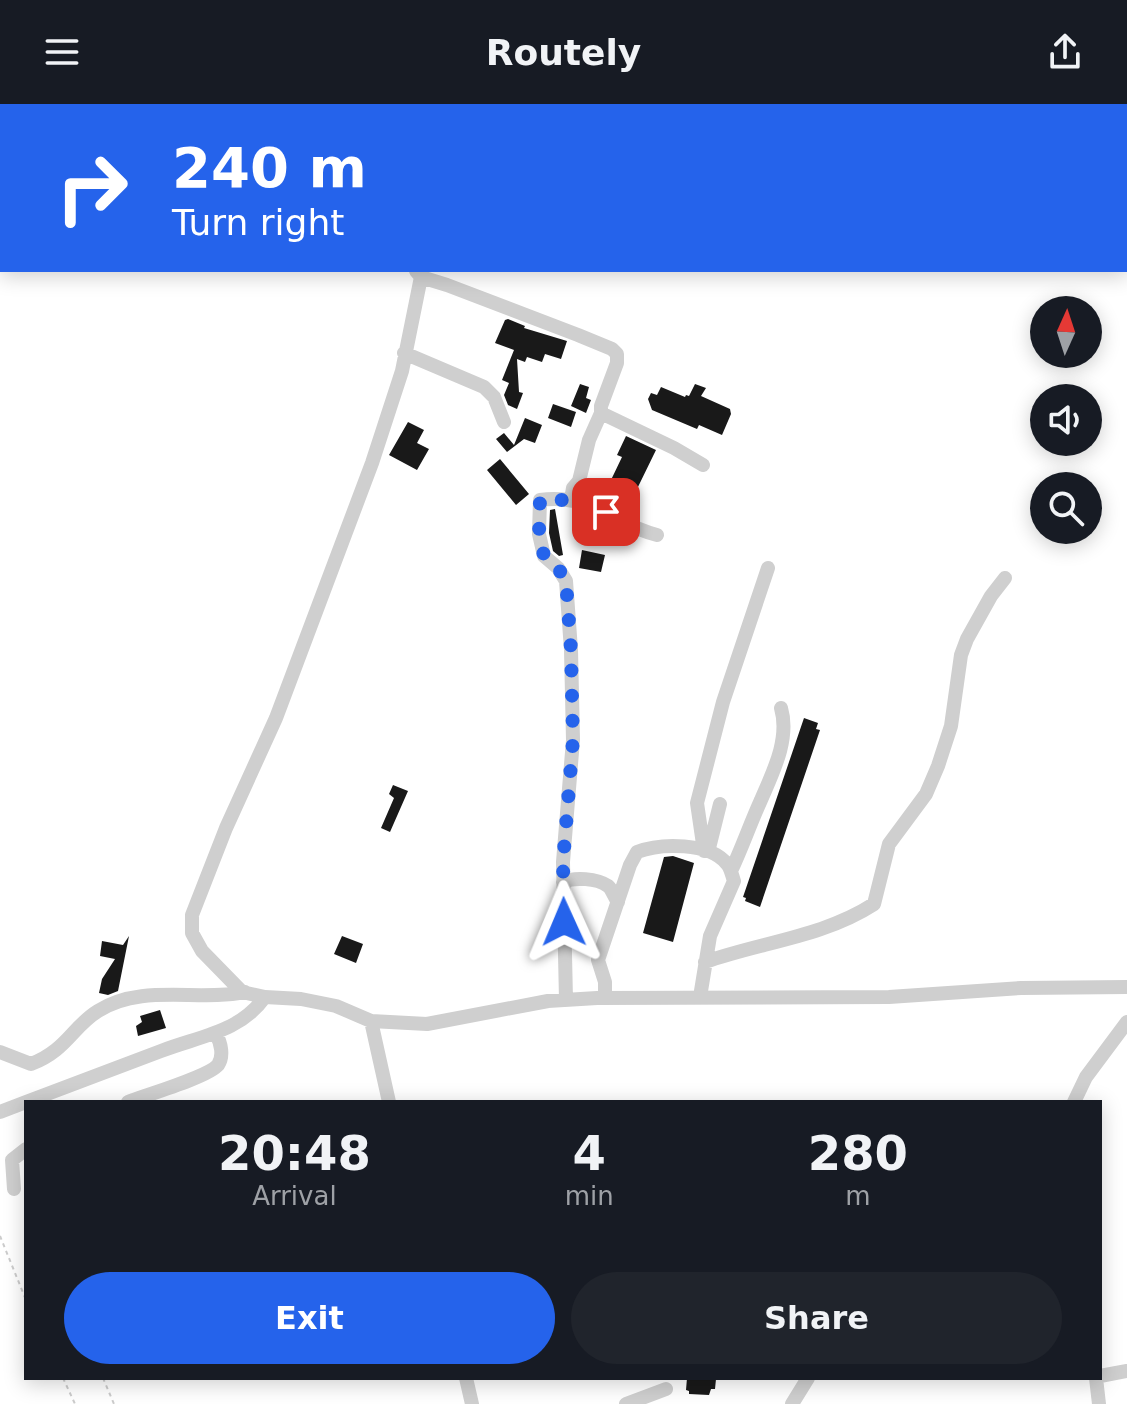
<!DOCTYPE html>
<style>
body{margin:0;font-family:"DejaVu Sans",sans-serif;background:#20242c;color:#f1f3f6;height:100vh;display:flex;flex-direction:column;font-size:30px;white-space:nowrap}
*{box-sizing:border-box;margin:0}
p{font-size:26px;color:#9ea1a6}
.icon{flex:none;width:44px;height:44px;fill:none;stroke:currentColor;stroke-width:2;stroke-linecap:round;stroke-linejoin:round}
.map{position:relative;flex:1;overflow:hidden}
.side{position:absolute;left:24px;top:996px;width:1078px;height:280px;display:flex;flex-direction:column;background:#171b24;border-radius:0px;box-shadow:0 4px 20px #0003}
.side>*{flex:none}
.top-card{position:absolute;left:0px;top:0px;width:1128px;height:168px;box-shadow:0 4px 20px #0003;background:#2563eb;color:#fff;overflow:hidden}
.needle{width:52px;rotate:3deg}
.buttons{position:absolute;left:1030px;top:192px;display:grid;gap:16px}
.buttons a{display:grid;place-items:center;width:72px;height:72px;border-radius:50%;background:#171b24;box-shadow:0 4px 20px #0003;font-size:40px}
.pin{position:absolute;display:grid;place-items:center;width:68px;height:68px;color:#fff;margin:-34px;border-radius:16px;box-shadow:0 4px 12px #0006}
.me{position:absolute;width:88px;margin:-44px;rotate:359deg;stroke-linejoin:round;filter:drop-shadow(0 0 6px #0008)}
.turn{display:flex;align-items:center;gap:28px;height:168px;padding:0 40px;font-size:36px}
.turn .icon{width:104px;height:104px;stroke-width:2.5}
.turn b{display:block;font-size:56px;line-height:68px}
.eta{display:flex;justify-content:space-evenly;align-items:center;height:136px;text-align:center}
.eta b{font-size:48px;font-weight:600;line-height:56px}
.primary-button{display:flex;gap:16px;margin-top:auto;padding:16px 40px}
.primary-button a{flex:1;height:92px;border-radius:48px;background:#2563eb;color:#fff;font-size:32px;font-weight:600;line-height:92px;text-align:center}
.primary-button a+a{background:#20242c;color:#f1f3f6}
header{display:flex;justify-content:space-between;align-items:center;height:104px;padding:0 40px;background:#171b24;font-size:36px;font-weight:600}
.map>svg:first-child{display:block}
</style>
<header><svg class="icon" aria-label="menu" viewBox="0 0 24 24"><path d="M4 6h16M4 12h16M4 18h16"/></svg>Routely<svg class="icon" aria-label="share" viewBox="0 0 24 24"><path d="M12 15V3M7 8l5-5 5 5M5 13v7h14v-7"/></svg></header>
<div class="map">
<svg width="1127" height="1300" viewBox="0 0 1127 1300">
<rect width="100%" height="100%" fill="#fff"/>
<path fill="#191919" d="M508 215 525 222 524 224 567 237 561 255 545 250 542 258 527 253 525 258 517 255 519 288 523 289 517 305 508 301 504 291 509 279 502 276 514 246 495 239 505 216Z
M580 280 589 283 586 294 591 296 586 309 571 302Z
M695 280 706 284 701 292 730 305 731 310 722 331 699 321 697 325 652 306 648 295 651 289 657 291 661 283 685 293 686 291 689 292Z
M553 300 576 308 571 323 548 314Z
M525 314 542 321 535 339 524 335 507 348 496 335 504 329 514 341Z
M408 318 424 326 417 339 429 345 417 366 389 351Z
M626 332 656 346 636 387 611 376 622 353 617 351Z
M500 355 529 390 516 401 487 366Z
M555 405 563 451 559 452 553 447 549 429 550 406Z
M582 446 605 451 601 468 579 464Z
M804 614 818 619 816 625 820 626 760 803 745 797 746 794 743 793Z
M393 681 408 687 390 728 381 724 394 694 389 690Z
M673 752 694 759 673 838 643 829 664 753Z
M129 832 118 887 108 891 99 889 102 875 115 855 100 852 102 837 123 841Z
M342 832 363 840 356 859 334 850Z
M160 906 166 924 138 932 136 922 142 918 140 912Z
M687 1274 716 1275 715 1285H711L709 1291 689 1290V1287L686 1286Z"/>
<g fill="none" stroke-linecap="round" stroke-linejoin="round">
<path stroke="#ccc" stroke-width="2" stroke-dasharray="4 4" stroke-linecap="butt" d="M479 2V0
M0 1132 26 1196
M63 1274 75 1300
M103 1274 114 1300"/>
<path stroke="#cfcfcf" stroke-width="14" d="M4 2V0
M420 2V0
M0 21 2 13
M416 167 421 173 447 181 578 231 612 245 617 250V259L601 302V309L589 336 579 377 573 384 571 396
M404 249 484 283 494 293 504 318
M601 309 674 344 703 361
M709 744 720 700
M704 747 697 699 723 598 768 464
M731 767C742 744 750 720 761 696 773 668 790 635 781 604
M563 778C574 773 597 774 608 782 612 785 614 793 618 798
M705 858C761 838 823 833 874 800L889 740 926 690 938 662 951 622 961 551 967 535 991 492 1005 474
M265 893 242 888 202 847 192 829V811L226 724 276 614 372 359 402 267 421 173
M605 894V878L598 856 630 761 637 748C660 739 710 738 727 760 731 764 732 772 734 777L710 832 700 893
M566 896 563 758 573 636 571 546 566 477 558 464 544 452 539 430 540 396C591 389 614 421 657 431
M371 917 389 998
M0 948 31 960C67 946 72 923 98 907 142 879 198 898 245 888
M26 998C71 981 116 964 161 947 199 932 239 929 265 893L301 895 336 902 371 917 427 920 548 897 597 894 889 893 1021 884 1127 883
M128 998C146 991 208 973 218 961 224 952 221 939 216 930
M1074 998 1086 973 1127 918
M0 1008 26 998
M14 1085 12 1056 26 1045
M1100 1272 1127 1267
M466 1274 472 1300
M1096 1274 1099 1300
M626 1300 666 1285
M792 1300 808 1274"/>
</g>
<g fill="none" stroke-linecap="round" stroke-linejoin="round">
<path stroke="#2563eb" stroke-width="14" stroke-dasharray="0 25.2" d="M564 818 563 758 573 636 571 546 566 477 558 464 544 452 539 430 540 396H569L606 408"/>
</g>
</svg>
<div class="buttons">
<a><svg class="needle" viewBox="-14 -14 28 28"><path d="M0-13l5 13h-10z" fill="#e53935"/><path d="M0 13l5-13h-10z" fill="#9ea1a6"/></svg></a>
<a><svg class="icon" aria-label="sound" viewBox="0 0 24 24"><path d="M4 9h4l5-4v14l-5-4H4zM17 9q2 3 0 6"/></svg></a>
<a><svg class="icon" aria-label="search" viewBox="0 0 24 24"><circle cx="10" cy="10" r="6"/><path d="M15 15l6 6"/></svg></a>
</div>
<div class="pin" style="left:606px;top:408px;background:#d93025"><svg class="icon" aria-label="arrive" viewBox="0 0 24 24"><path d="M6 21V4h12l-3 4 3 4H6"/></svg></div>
<svg class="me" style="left:564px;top:818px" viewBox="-20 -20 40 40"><path d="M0-17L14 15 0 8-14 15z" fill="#2563eb" stroke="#fff" stroke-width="4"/></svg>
<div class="top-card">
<div class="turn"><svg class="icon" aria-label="right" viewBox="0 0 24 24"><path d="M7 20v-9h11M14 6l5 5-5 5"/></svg><div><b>240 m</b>Turn right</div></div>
</div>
<section class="side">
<div class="eta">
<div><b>20:48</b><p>Arrival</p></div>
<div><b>4</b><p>min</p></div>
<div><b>280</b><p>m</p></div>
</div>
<div class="primary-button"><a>Exit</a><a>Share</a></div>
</section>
</div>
